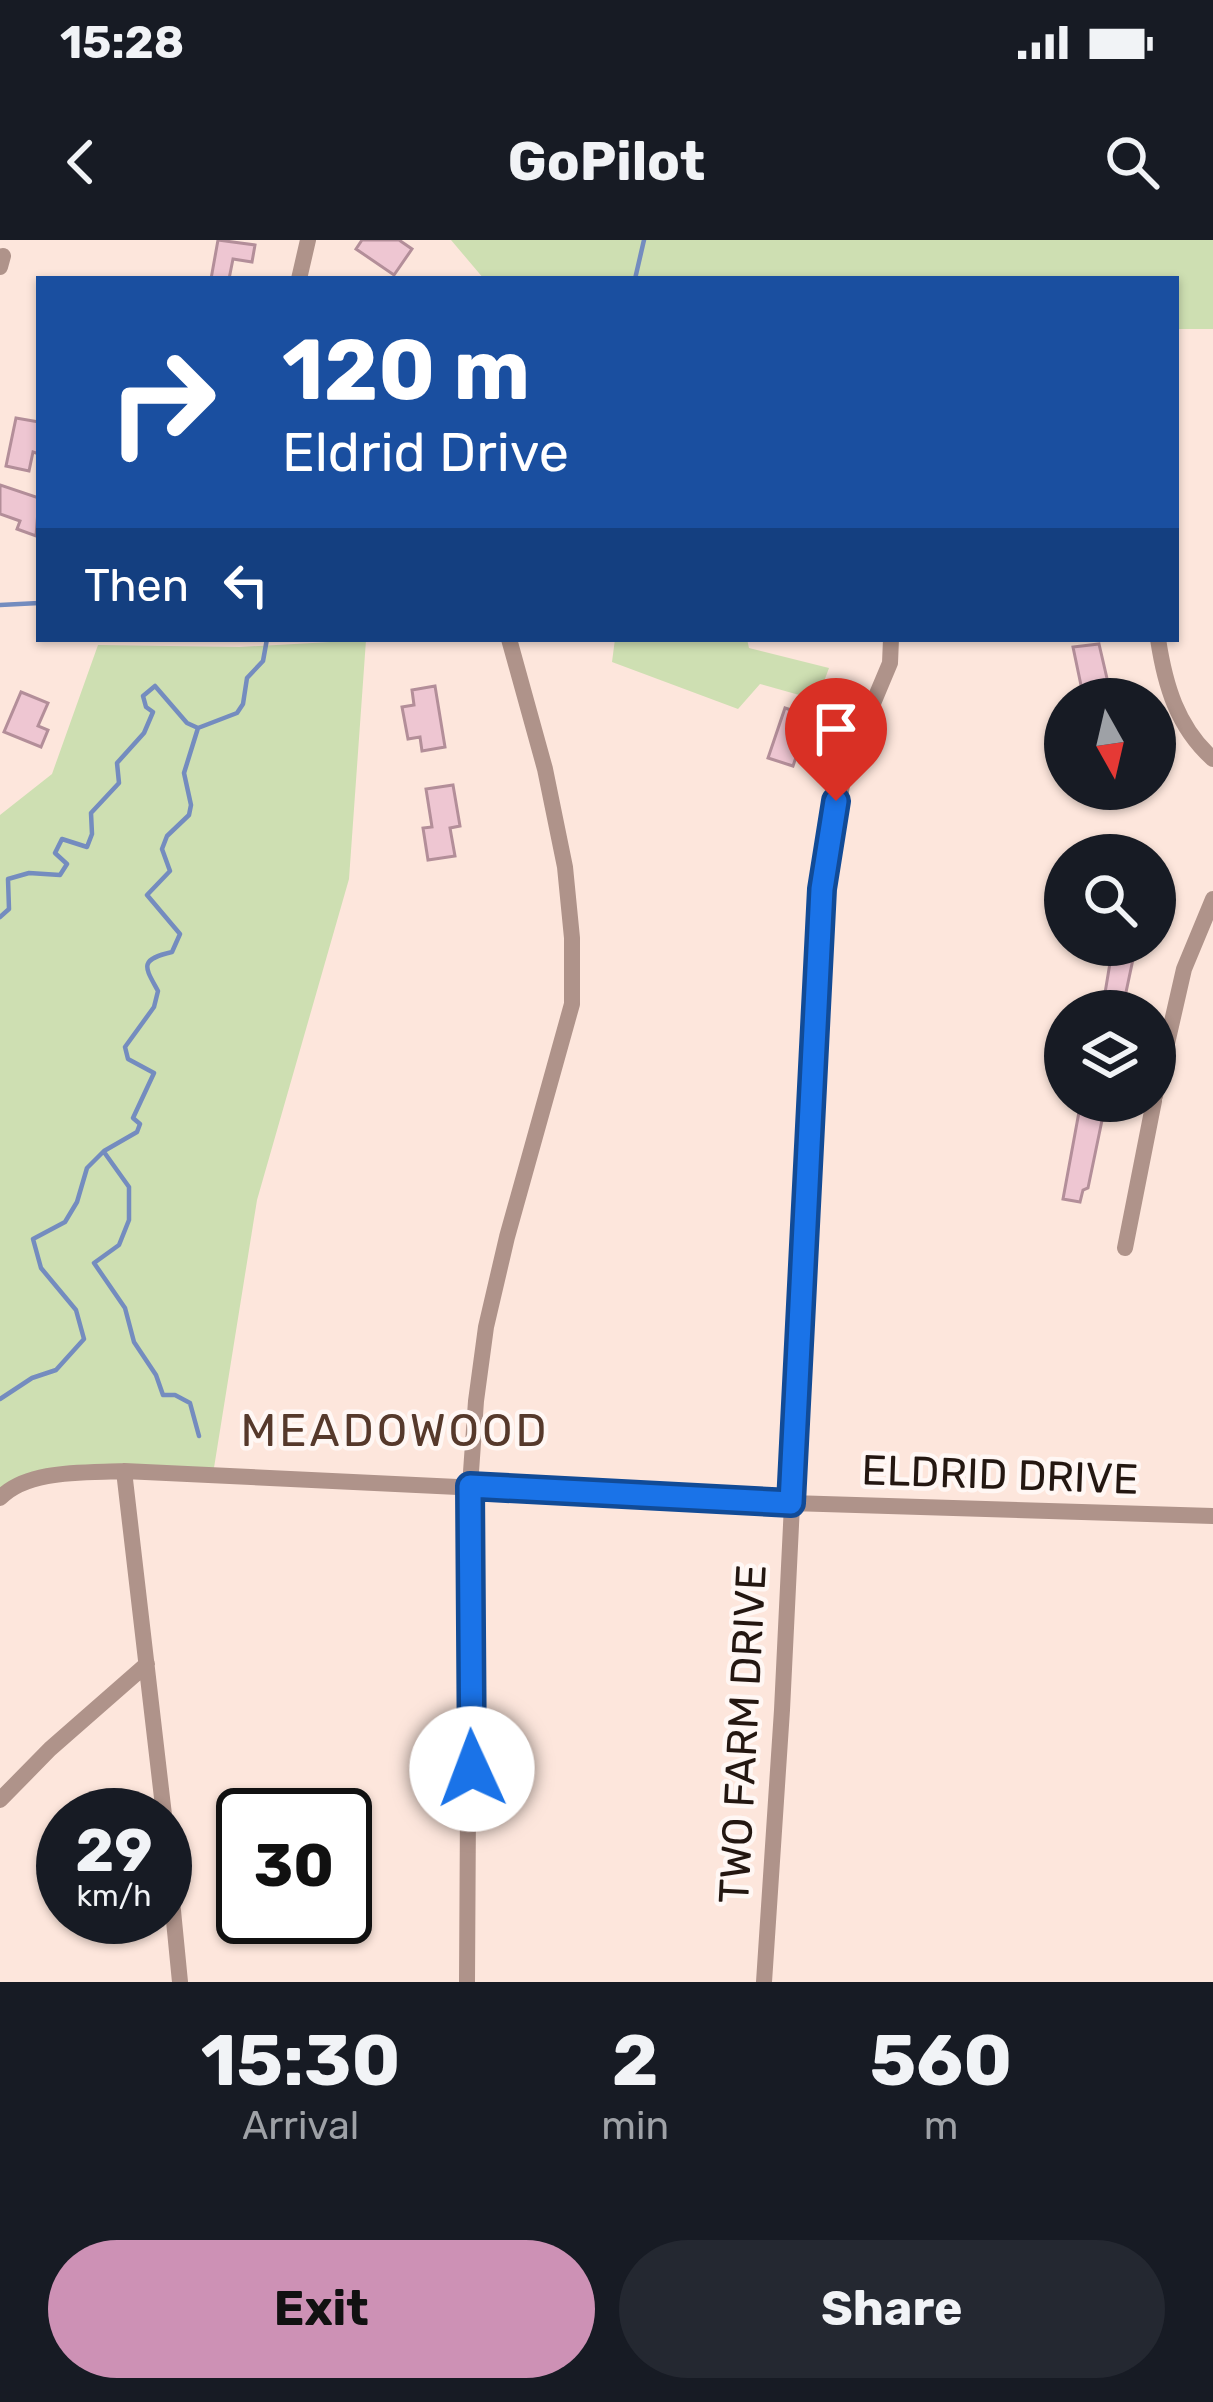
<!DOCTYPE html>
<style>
body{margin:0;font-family:Rubik,sans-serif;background:#242831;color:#f1f3f6;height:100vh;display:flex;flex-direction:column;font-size:45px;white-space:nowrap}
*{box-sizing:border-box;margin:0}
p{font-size:39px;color:#9ea1a6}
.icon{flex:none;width:66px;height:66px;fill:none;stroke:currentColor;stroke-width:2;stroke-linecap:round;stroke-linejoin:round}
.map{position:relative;height:1742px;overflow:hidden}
.panel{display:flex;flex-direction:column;background:#171b24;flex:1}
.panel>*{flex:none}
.hud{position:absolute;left:36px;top:36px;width:1143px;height:366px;border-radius:0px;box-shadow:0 3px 9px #0004;background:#1a4fa0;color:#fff;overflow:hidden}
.needle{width:78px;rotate:172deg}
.fabs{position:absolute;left:1044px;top:438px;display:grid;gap:24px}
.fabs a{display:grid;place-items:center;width:132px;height:132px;border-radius:50%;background:#171b24;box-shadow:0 3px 9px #0004;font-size:60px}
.speed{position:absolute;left:36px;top:1548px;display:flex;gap:24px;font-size:60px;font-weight:700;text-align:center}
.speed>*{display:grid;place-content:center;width:156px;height:156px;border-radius:50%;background:#171b24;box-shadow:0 3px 9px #0004;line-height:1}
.speed small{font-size:30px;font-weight:400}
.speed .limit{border:6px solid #111;border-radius:18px;background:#fff;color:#111}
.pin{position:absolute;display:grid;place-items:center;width:102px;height:102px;color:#fff;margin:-123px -51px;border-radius:50% 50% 50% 0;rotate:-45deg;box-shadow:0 0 12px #0007}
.pin .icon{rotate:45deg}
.me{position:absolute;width:132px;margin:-66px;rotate:358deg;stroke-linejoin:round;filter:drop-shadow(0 0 9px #0008)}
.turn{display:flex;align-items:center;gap:42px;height:252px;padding:0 48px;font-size:54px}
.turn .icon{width:156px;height:156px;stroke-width:2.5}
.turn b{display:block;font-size:84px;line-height:102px}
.then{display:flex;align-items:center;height:114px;padding:0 48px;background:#0003;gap:24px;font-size:45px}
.eta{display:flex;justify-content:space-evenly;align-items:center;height:204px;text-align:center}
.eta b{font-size:72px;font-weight:700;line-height:84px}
.cta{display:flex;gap:24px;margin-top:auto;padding:24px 48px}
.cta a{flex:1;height:138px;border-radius:72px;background:#cd91b5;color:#111;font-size:48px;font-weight:700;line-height:138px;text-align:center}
.cta a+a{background:#242831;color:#f1f3f6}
.status{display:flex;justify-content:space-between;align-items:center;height:84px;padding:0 60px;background:#171b24;direction:ltr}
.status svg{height:33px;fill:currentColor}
header{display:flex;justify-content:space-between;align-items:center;height:156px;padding:0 48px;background:#171b24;font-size:54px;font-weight:700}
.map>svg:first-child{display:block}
</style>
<div class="status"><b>15:28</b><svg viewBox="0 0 49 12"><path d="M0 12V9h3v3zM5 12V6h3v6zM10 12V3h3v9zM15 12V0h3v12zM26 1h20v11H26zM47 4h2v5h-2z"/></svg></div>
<header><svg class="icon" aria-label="back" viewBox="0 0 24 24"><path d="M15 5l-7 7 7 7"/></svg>GoPilot<svg class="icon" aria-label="search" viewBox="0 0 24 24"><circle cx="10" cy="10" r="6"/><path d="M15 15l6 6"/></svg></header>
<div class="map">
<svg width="1213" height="1742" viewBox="0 0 1213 1742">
<rect width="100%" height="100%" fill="#fde6dc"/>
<path fill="#cedfb2" d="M451 0H1213V89H1176V39H484Z
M615 399H747L749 408 829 428 817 460 760 444 738 469 612 422Z
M366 400 349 639 257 960 213 1234 56 1235 0 1258V575L52 534 98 405 240 407Z"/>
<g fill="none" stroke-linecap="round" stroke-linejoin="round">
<path stroke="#748cbf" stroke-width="4.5" d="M635 39 644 0
M0 365 39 363
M0 677 9 669 8 639 29 633 60 635 67 624 55 613 62 599 87 607 92 594 91 573 119 543 117 523 144 493 153 472 146 467 143 456 155 446 187 483 198 488
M104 912 129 947V980L119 1005 94 1023 125 1068 134 1102 156 1135 163 1155H175L190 1163 199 1196
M0 1159 32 1138 56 1130 84 1099 76 1070 41 1028 33 999 65 982 77 962 87 928 104 911 137 892 140 884 133 878 154 833 128 819 125 807 154 767 158 751C145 727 138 720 172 712L180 694 147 655 170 631 162 609 167 596 189 575 191 565 184 533 198 488 237 473 243 464 247 438 263 421 267 399"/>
</g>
<path fill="#eec6d2" stroke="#b38e99" stroke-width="3" d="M218 0 255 5 252 22 233 19 229 39H211Z
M362 0H399L412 9 394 35 356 9Z
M16 178 39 182V214L33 212 29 231 6 226Z
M0 245 39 258 36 296 17 289 20 281 0 274Z
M1099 404 1109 447 1110 459H1090L1088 449 1082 450 1073 407Z
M435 446 445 507 422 511 420 497 408 499 402 467 414 465 412 450Z
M21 452 48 463 38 486 48 490 41 507 4 492Z
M785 468 810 476 793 526 768 518Z
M453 545 460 586 450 588 455 616 428 620 423 588 432 587 426 549Z
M1113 705H1136L1122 771H1102Z
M1081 861H1106L1088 948 1083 950 1080 962 1063 959Z"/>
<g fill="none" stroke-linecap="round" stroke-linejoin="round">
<path stroke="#af938a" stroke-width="16" d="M0 27 3 16
M299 39 308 0
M1158 399C1165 445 1177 487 1213 519
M1155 856 1184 729 1213 659
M1125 1008 1154 861
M124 1231 164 1575
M0 1258C28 1229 85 1233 124 1231L791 1263 1213 1276
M0 1560 50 1509 147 1424
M165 1589 180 1742
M467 1742 468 1566 473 1529 470 1246 476 1161 486 1087 507 997 572 764V698L565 627 545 529 509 399
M764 1742 782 1470 822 649 845 530 890 423 891 399"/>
</g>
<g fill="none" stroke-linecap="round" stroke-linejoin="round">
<g stroke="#114b97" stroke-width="30">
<path id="route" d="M472 1529 470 1246 791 1263 822 649 836 561"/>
</g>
<use href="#route" stroke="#1a73e8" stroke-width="21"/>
</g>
<g text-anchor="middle" stroke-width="9" stroke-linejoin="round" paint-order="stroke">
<g font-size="42" fill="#241711" stroke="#fff7f4">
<text transform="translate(1000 1234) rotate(2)" y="15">ELDRID DRIVE</text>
<text transform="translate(742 1494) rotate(-87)" y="15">TWO FARM DRIVE</text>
</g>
<g font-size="45" letter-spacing="3" fill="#56392b" stroke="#fff7f4">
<text x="395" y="1206">MEADOWOOD</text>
</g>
</g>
</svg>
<div class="fabs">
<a><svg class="needle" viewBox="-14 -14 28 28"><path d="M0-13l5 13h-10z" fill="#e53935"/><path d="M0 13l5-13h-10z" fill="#9ea1a6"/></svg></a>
<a><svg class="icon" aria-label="search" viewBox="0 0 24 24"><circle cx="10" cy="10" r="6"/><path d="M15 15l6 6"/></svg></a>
<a><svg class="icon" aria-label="layers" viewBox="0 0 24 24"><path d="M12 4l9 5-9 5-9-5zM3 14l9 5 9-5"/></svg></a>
</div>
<div class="speed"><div>29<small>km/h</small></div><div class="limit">30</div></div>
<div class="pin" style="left:836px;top:561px;background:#d93025"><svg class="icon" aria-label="arrive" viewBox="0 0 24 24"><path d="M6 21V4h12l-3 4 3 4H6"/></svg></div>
<svg class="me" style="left:472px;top:1529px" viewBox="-20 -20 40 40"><circle r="19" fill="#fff"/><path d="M0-13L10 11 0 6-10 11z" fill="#1a73e8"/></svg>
<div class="hud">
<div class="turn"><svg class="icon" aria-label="right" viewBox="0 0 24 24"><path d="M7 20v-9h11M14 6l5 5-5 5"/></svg><div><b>120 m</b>Eldrid Drive</div></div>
<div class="then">Then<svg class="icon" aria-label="left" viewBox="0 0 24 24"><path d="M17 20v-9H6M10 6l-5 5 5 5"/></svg></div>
</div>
</div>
<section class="panel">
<div class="eta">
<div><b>15:30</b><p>Arrival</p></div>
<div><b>2</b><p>min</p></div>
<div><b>560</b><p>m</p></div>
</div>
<div class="cta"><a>Exit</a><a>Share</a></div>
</section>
